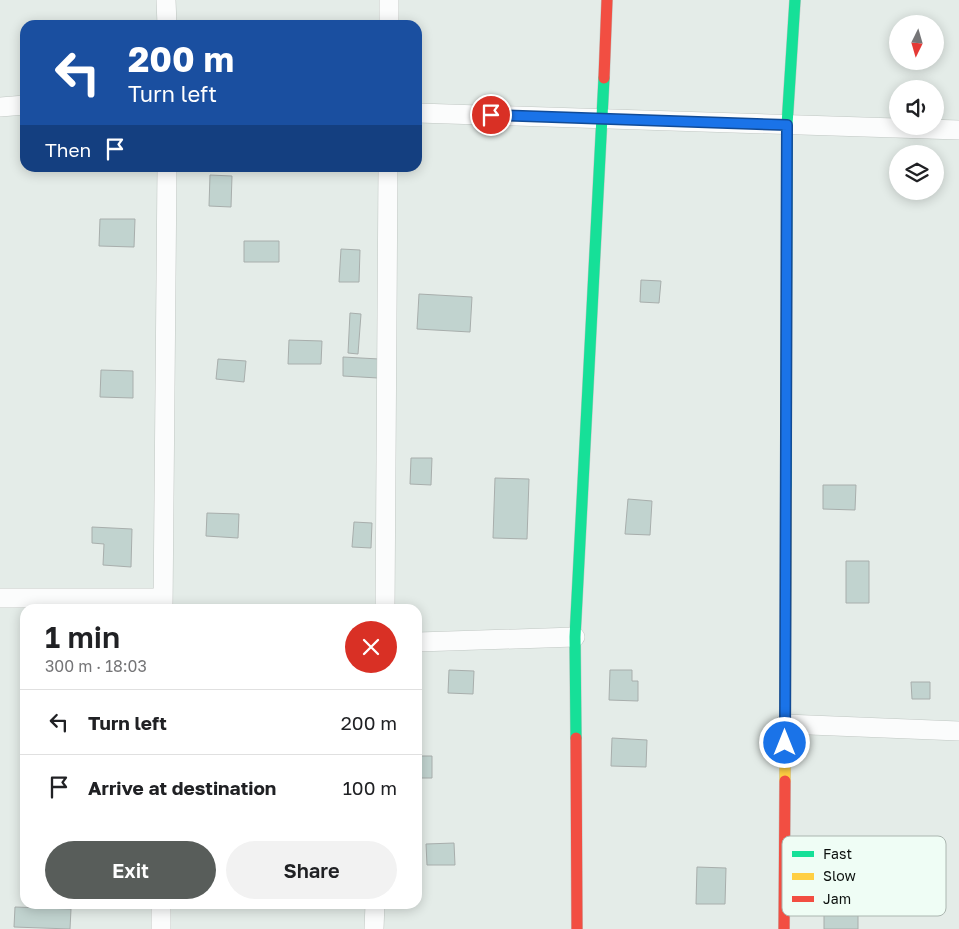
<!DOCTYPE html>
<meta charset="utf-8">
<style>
body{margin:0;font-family:"Golos Text",sans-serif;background:#f2f2f2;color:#202124;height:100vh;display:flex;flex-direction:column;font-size:19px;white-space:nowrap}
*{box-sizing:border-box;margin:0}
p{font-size:16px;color:#757577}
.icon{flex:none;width:28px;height:28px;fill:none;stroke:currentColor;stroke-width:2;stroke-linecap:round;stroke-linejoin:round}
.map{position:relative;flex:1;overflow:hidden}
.details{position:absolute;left:20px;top:604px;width:402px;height:305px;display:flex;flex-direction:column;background:#fff;border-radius:15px;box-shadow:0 2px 12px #0003}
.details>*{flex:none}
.banner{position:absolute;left:20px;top:20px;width:402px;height:152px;border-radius:15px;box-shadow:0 2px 12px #0003;background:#1a4fa0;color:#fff;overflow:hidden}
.needle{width:32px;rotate:185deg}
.fabs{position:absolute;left:889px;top:15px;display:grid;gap:10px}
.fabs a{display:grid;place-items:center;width:55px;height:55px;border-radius:50%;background:#fff;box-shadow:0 2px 12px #0003;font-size:25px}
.pin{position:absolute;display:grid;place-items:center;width:42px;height:42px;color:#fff;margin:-21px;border:2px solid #fff;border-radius:50%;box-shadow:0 1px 5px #0007}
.me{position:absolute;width:55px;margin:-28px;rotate:0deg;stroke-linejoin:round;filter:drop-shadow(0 0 4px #0008)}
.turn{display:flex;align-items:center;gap:18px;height:105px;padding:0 25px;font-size:22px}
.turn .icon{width:65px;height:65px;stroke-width:2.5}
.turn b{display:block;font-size:35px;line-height:42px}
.then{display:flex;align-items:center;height:48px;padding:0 25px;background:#0003;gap:10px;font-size:19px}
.round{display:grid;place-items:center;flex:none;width:52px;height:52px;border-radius:26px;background:#f2f2f2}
.summary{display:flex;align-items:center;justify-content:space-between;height:85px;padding:0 25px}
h1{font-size:30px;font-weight:600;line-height:38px}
.cta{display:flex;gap:10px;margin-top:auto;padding:10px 25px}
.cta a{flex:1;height:58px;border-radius:30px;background:#585d5a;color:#fff;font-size:20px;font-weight:600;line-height:58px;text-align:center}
.cta a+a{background:#f2f2f2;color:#202124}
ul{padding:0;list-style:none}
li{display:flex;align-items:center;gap:15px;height:65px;padding:0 25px;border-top:1px solid #e0e0e0}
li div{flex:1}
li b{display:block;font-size:19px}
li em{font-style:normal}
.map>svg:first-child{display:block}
</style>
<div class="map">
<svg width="959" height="929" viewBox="0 0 959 929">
<rect width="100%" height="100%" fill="#e4ece8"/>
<path fill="#c1d3cf" stroke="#a8aeac" d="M210 175 232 176 231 207 209 206Z
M100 219H135L134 247 99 246Z
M244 241H279V262H244Z
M341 249 360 250 359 282H339Z
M641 280 661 281 659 303 640 302Z
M419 294 472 297 470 332 417 329Z
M350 313 361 314 358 354 348 353Z
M289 340 322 341 321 364H288Z
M343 357 379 359 378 378 343 376Z
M218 359 246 361 244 382 216 379Z
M101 370 133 371V398L100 397Z
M411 458H432L431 485 410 484Z
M495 478 529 479 527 539 493 538Z
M823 485H856L855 510 823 509Z
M628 499 652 501 650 535 625 534Z
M207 513 239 514 238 538 206 536Z
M354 522 372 523 371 548 352 547Z
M92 527 132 529 131 567 103 565 104 544 92 543Z
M846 561H869V603H846Z
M449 670 474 671 473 694 448 693Z
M610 670H632V681H638V701L609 700Z
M911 682H930V699H912Z
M22 725H25V748H21Z
M612 738 647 740 646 767 611 766Z
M418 756H432V778H418Z
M22 832 25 833V854H21Z
M454 843 455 865H427L426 844Z
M697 867 726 868 725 904H696Z
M15 907 71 909 70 929 14 927Z
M858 914V929H824V915Z"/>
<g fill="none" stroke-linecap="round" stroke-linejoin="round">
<g stroke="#c0c7c3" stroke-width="20">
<path id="street" d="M166 0 167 25
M389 25V0
M0 107 25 105
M418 113 959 130
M0 598H163
M163 609 167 168
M385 609 388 168
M418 642 575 637
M785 724 959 731
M161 929V904
M374 929 375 904"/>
</g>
<g stroke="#c0c7c3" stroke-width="12">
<path id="fast" d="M786 489 787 125 795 0
M576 738 575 637 604 78"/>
</g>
<g stroke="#c0c7c3" stroke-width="12">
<path id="slow" d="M785 781 786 489"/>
</g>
<g stroke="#c0c7c3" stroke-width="12">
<path id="jam" d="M604 78 607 0
M576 738 577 929
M784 929 785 781"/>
</g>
<use href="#street" stroke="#fbfcfc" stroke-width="19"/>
<use href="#fast" stroke="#16e098" stroke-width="11"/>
<use href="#slow" stroke="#ffcf43" stroke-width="11"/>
<use href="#jam" stroke="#f24e42" stroke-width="11"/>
</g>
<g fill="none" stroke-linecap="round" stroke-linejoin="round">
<g stroke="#114b97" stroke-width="12">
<path id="route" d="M491 115 787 125 785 743"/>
</g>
<use href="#route" stroke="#1a73e8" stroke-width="9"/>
</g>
<rect x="782" y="836" width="164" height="80" rx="8" fill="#effdf5" stroke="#abb6b0" stroke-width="1"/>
<rect x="792" y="851" width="22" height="6" fill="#16e098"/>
<rect x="792" y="873" width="22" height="7" fill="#ffcf43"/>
<rect x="792" y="896" width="22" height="6" fill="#f24e42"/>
<g font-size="14" fill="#0c100e">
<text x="823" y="859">Fast</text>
<text x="823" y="881">Slow</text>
<text x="823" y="904">Jam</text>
</g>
</svg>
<div class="fabs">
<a><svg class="needle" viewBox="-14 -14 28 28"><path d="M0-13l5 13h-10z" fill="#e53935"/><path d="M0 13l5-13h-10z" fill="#757577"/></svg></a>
<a><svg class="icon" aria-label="sound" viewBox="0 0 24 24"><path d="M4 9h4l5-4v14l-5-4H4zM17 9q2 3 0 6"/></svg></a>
<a><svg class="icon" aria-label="layers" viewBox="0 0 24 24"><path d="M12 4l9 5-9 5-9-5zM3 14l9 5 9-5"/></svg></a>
</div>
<div class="pin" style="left:491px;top:115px;background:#d93025"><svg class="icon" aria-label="arrive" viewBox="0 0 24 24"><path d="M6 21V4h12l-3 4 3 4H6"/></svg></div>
<svg class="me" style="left:785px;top:743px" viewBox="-20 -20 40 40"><circle r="17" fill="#1a73e8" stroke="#fff" stroke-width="3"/><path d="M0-11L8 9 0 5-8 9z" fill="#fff"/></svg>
<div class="banner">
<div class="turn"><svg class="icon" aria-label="left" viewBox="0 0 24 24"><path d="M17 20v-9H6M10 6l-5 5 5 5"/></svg><div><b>200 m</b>Turn left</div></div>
<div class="then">Then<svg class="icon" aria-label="arrive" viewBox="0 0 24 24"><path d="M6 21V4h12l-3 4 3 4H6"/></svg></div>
</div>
<section class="details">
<div class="summary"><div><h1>1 min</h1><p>300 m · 18:03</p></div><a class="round" style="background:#d93025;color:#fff"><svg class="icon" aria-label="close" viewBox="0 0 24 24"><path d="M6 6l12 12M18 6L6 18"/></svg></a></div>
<ul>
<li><svg class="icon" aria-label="left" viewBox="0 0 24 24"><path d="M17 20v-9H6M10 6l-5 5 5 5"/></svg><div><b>Turn left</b></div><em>200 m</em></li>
<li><svg class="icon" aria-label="arrive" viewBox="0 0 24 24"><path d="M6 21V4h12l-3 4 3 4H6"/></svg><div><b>Arrive at destination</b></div><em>100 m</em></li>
</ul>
<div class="cta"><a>Exit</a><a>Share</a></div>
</section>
</div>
